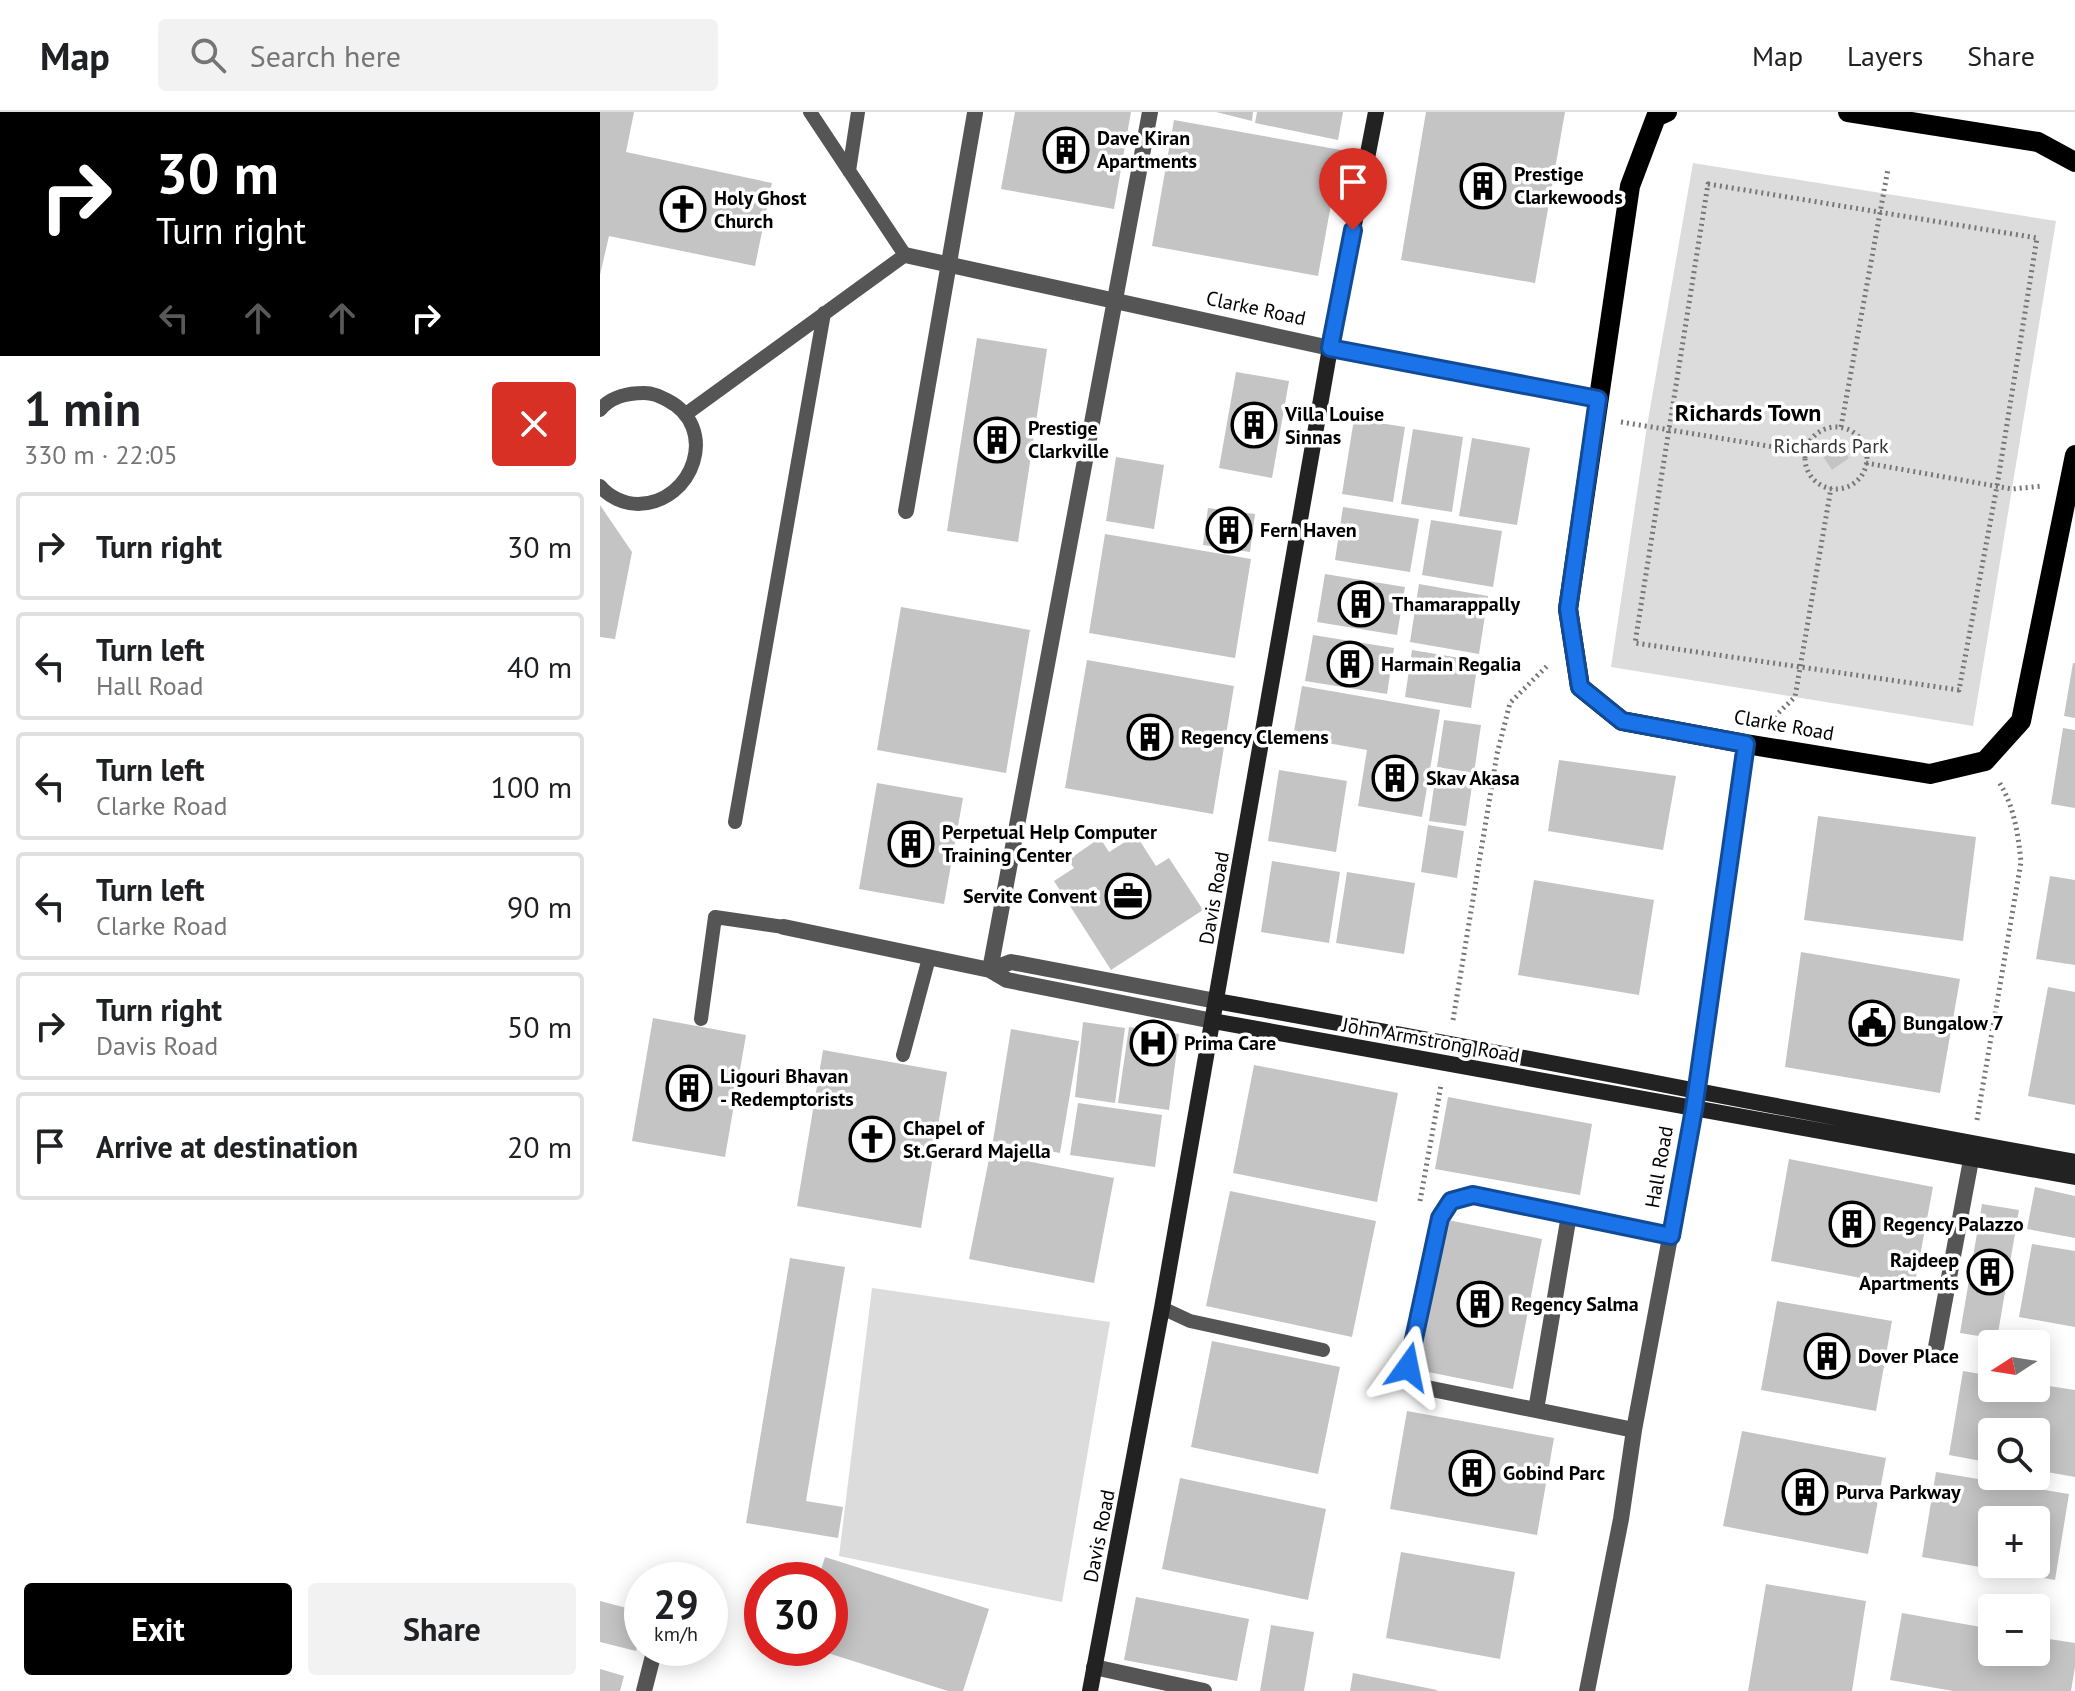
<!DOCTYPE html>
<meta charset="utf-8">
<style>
body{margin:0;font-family:"PT Sans",sans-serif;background:#f2f2f2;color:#202124;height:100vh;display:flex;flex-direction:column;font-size:30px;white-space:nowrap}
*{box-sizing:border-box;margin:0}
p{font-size:26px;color:#757577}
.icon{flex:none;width:44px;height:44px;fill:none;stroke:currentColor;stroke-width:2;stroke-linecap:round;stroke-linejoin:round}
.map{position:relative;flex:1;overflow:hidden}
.panel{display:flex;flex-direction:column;background:#fff;width:600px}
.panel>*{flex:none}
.banner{background:#000;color:#fff;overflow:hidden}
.needle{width:52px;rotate:258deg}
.buttons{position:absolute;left:1378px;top:1218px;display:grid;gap:16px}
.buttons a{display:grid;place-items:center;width:72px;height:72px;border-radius:8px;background:#fff;box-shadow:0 4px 20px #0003;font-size:40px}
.speed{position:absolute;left:24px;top:1450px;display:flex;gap:16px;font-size:40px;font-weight:700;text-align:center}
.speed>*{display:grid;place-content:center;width:104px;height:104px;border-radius:50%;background:#fff;box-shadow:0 4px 20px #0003;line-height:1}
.speed small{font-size:20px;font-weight:400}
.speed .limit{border:12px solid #d22;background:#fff;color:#111}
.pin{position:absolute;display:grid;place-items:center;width:68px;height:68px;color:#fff;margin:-82px -34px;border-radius:50% 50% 50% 0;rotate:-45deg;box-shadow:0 0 8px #0007}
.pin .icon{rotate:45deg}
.me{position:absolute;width:88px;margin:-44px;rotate:12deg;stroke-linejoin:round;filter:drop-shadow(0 0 6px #0008)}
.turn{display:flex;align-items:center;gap:28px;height:168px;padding:0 24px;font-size:36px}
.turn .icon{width:104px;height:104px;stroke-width:2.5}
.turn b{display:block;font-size:56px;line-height:68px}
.lanes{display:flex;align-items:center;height:76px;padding:0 24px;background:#0003;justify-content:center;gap:40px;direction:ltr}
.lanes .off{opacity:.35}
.round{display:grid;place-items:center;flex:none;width:84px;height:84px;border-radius:8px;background:#f2f2f2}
.headline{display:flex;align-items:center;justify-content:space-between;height:136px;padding:0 24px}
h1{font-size:48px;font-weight:800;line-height:60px}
.primary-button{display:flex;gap:16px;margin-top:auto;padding:16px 24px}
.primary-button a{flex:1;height:92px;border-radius:8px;background:#000;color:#fff;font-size:32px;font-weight:800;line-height:92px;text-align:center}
.primary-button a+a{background:#f2f2f2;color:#202124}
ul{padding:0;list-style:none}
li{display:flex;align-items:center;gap:24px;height:108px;margin:0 16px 12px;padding:0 8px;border:4px solid #e0e0e0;border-radius:8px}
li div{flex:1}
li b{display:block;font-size:30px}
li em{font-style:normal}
header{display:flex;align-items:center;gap:48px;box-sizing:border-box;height:112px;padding:0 40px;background:#fff;border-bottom:2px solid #e0e0e0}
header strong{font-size:38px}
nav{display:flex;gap:44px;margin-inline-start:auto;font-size:28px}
.search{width:560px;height:72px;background:#f2f2f2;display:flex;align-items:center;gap:20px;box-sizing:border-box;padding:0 28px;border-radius:8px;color:#757577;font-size:30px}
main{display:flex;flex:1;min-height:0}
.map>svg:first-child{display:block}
</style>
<header>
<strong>Map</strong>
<div class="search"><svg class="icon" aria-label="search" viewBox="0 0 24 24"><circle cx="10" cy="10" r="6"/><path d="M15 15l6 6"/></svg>Search here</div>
<nav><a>Map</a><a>Layers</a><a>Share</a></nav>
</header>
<main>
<section class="panel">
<div class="banner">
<div class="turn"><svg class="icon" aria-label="right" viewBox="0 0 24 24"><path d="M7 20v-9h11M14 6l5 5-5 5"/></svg><div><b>30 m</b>Turn right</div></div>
<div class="lanes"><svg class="icon off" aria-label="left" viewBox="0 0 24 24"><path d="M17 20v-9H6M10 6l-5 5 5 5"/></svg><svg class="icon off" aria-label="ahead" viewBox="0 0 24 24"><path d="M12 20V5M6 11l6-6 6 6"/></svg><svg class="icon off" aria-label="ahead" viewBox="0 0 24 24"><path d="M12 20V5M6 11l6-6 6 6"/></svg><svg class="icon" aria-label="right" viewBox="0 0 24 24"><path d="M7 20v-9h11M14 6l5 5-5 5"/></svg></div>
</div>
<div class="headline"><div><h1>1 min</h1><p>330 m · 22:05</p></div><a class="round" style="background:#d93025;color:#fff"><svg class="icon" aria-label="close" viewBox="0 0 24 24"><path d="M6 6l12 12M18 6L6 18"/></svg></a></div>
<ul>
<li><svg class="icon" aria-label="right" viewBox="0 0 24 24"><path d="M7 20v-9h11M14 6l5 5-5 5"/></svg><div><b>Turn right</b></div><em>30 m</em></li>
<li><svg class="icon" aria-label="left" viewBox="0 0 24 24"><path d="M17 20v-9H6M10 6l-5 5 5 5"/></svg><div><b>Turn left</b><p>Hall Road</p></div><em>40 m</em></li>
<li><svg class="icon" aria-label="left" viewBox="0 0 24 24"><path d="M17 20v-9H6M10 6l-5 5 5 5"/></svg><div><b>Turn left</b><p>Clarke Road</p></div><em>100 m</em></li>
<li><svg class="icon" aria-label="left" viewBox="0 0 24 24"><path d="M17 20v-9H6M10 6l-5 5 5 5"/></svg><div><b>Turn left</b><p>Clarke Road</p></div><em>90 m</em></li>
<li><svg class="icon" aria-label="right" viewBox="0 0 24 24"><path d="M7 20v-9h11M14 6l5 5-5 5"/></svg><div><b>Turn right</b><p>Davis Road</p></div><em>50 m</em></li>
<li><svg class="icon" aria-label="arrive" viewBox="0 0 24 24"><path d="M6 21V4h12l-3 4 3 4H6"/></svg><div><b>Arrive at destination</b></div><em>20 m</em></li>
</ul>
<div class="primary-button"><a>Exit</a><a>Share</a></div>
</section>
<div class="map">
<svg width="1475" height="1579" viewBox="0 0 1475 1579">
<rect width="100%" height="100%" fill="#fff"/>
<path fill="#dcdcdc" d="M1093 51 1456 109 1373 614 1011 555 1047 314Z
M272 1176 510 1210 462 1490 239 1444Z"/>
<path fill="#c4c4c4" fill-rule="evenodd" d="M0 0H34L26 40 172 71 155 154 9 124 0 163Z
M415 0H531L514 97 401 77Z
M616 0H653L652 9Z
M657 0H743L738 28 655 11Z
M826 0H965L935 171 801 148Z
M574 8 741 38 718 164 552 134Z
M377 226 447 237 418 430 347 419Z
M636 260 689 269 672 366 619 356Z
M754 307 805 315 793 390 742 382Z
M813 317 863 325 852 400 801 392Z
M872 326 930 336 917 413 859 404Z
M1238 331 1249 346 1232 358 1222 343Z
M516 345 564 353 554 417 506 409Z
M0 393 32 440 15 527 0 525Z
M743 395 819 407 810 460 735 448Z
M608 396 655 402 650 440 603 433Z
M831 408 902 419 893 475 822 463Z
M505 422 651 447 635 546 489 521Z
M725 462 805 475 797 523 717 510Z
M819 472 888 484 879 542 810 530Z
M301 495 430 518 406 661 277 638Z
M713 523 794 536 787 582 705 569Z
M812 538 878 549 871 596 805 585Z
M487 548 634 574 613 702 465 676Z
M1473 551H1475V606L1464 604Z
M702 574 840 598 822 705 758 694 767 638 693 625Z
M844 608 881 613 874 661 837 655Z
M1463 616 1475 618V696L1451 692Z
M959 648 1076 664 1063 738 948 719Z
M679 658 747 669 736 740 668 729Z
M836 661 873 667 866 714 829 709Z
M277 671 363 686 344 792 259 777Z
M1218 704 1376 725 1363 829 1204 808Z
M828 713 864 719 857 766 821 760Z
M536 723 556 754 569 746 603 798 511 858 454 769 474 756 468 748 500 726 509 740Z
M672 749 740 760 729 831 661 820Z
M747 760 815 771 804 842 736 831Z
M1450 764 1475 768V853L1436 847Z
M934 768 1054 788 1039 883 918 863Z
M1201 840 1360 867 1340 981 1185 955Z
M1448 875 1475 880V993L1428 984Z
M53 906 146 923 125 1045 32 1029Z
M483 910 525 916 515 991 475 985Z
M529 915 579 922 569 998 518 991Z
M411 917 479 929 460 1041 393 1029Z
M223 938 347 960 321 1116 197 1094Z
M654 953 798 981 777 1090 633 1061Z
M848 985 992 1012 980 1083 835 1057Z
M478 991 562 1003 555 1055 470 1043Z
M390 1042 514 1066 494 1171 369 1147Z
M1189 1047 1333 1075 1314 1176 1171 1149Z
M1435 1075 1475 1084V1126L1427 1117Z
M630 1079 776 1109 752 1225 606 1194Z
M1382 1092 1419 1098 1397 1227 1360 1221Z
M848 1108 942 1127 913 1277 818 1258Z
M1432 1132 1475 1139V1215L1419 1205Z
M190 1146 245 1155 206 1389 243 1395 238 1426 146 1411Z
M1177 1189 1292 1209 1276 1299 1161 1278Z
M612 1229 740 1255 718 1362 591 1335Z
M1363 1259 1392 1264V1276H1436V1272L1475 1278V1365L1436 1358V1320H1392V1351L1349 1343Z
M807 1299 954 1326 937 1423 790 1397Z
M1142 1319 1286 1346 1268 1442 1123 1414Z
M1336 1360 1469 1382 1455 1468 1322 1445ZM1392 1408H1436V1452H1392Z
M580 1366 726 1397 708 1488 562 1457Z
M801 1440 915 1460 900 1547 786 1526Z
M225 1445 389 1497 363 1579H348L215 1537 230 1536V1468H218Z
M1166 1472 1266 1489 1252 1579H1148Z
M536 1485 649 1507 637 1569 524 1548Z
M0 1489 42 1500V1513L36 1539 0 1530Z
M1302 1501 1392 1517V1540H1436V1525L1475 1531V1555L1471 1579H1353L1290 1568Z
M671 1513 714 1520 704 1579H660Z
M0 1557 24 1564 20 1579H0Z
M753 1561 837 1578V1579H750Z"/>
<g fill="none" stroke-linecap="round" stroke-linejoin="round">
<path stroke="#777" stroke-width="5" stroke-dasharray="2 4" stroke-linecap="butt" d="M1108 72 1437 126 1397 374 1359 578 1035 531Z
M1021 310 1205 340
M1241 315 1288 57
M1205 346a31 31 0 1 1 62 0a31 31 0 1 1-62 0Z
M1266 351 1412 377 1443 374
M1170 609 1195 585 1231 376
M853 908 897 642 910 591 949 552
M1377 1008 1421 750C1418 721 1414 694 1399 670
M820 1089 841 973"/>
<path stroke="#555" stroke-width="14" d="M249 59 258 0
M0 298C11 284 28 281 44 281 53 281 59 284 67 288 120 315 94 391 38 392 24 392 9 385 0 374
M86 302 305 143 210 0
M135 710 224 201
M101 907 115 805 184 815
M303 943 329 846
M562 1196 590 1209 723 1238"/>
<path stroke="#555" stroke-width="16" d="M305 143 730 236
M306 399 375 1
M184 815 390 858 407 868 613 909
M390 858 550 0
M390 858 411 850 616 889
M1336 1235 1371 1048
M936 1298 969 1103
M1034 1318 822 1275 811 1270 808 1255 840 1106 851 1089 873 1083 1071 1124
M494 1555 604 1579
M44 1579 55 1536
M987 1579 1021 1407 1034 1318 1094 997"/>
<path stroke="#222" stroke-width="16" d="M730 236 998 287
M616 889C903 940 1189 998 1475 1050
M613 909 1475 1065
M1095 987 1146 632
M490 1579 562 1196 730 236 776 0"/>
<path stroke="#000" stroke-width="20" d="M1067 0 1056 5 1030 74 968 497 980 575 1022 609 1146 632 1330 662 1385 649 1421 609 1475 343
M1248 0 1438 30 1475 50"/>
</g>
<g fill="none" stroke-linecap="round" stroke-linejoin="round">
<g stroke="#114b97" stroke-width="20">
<path id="route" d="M753 118 730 236 998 287 968 497 980 575 1022 609 1146 632 1094 997 1071 1124 873 1083 851 1089 840 1106 808 1255"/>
</g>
<use href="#route" stroke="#1a73e8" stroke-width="14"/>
</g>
<defs>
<g id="building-ring" transform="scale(2.3)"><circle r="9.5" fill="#fff" stroke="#000" stroke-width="1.5"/><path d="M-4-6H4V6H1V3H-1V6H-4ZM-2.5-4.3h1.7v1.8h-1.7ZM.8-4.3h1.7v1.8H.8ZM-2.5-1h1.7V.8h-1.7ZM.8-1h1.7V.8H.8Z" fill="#000"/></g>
<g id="church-ring" transform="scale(2.3)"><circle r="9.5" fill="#fff" stroke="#000" stroke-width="1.5"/><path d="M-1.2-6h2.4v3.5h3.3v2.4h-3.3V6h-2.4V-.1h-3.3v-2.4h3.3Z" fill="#000"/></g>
<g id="office-ring" transform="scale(2.3)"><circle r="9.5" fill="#fff" stroke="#000" stroke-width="1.5"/><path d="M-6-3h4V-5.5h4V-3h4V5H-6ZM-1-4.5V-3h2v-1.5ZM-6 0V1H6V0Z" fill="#000"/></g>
<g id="civic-ring" transform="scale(2.3)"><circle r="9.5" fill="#fff" stroke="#000" stroke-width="1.5"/><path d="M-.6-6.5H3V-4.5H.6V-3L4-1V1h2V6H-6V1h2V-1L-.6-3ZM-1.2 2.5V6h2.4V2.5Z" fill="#000"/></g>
<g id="hospital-ring" transform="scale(2.3)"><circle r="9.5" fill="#fff" stroke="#000" stroke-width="1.5"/><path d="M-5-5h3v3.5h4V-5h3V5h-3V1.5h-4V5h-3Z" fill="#000"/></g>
</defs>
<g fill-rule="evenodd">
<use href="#building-ring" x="466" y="38"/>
<use href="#building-ring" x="883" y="74"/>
<use href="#church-ring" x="83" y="97"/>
<use href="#building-ring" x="654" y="313"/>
<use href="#building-ring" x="397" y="328"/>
<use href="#building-ring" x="629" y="418"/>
<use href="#building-ring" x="761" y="492"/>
<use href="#building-ring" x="750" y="552"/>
<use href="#building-ring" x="550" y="625"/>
<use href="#building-ring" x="795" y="666"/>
<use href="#building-ring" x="311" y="732"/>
<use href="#office-ring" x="528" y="784"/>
<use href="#civic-ring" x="1272" y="911"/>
<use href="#hospital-ring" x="553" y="931"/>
<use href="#building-ring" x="89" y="976"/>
<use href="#church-ring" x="272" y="1027"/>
<use href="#building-ring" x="1252" y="1112"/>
<use href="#building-ring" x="1390" y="1160"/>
<use href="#building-ring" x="880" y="1192"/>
<use href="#building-ring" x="1227" y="1244"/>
<use href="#building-ring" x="872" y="1361"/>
<use href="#building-ring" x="1205" y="1380"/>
</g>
<g text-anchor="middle" stroke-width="7" stroke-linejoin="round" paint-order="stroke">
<g font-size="20" font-weight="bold" fill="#000" stroke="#fff" text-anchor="start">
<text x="497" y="33">Dave Kiran<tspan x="497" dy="23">Apartments</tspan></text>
<text x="914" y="69">Prestige<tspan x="914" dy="23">Clarkewoods</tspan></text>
<text x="114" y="93">Holy Ghost<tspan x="114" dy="23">Church</tspan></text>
<text x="685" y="309">Villa Louise<tspan x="685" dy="23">Sinnas</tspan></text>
<text x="428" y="323">Prestige<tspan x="428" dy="23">Clarkville</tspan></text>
<text x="660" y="425">Fern Haven</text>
<text x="792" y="499">Thamarappally</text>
<text x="781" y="559">Harmain Regalia</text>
<text x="581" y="632">Regency Clemens</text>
<text x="826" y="673">Skav Akasa</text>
<text x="342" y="727">Perpetual Help Computer<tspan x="342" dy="23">Training Center</tspan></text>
<text x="497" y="791" text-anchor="end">Servite Convent</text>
<text x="1303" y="918">Bungalow 7</text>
<text x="584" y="938">Prima Care</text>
<text x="120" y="971">Ligouri Bhavan<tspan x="120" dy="23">- Redemptorists</tspan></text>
<text x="303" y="1023">Chapel of<tspan x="303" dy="23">St.Gerard Majella</tspan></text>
<text x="1283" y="1119">Regency Palazzo</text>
<text x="1359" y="1155" text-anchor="end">Rajdeep<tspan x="1359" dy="23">Apartments</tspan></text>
<text x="911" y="1199">Regency Salma</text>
<text x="1258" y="1251">Dover Place</text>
<text x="903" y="1368">Gobind Parc</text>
<text x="1236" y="1387">Purva Parkway</text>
</g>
<g font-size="20" fill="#000" stroke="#fff">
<text transform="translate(656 196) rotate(12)" y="7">Clarke Road</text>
<text transform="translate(1184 613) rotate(10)" y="7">Clarke Road</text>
<text transform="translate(614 786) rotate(-80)" y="7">Davis Road</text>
<text transform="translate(831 928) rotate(10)" y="7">John Armstrong Road</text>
<text transform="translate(1059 1055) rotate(-80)" y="7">Hall Road</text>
<text transform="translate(499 1424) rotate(-79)" y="7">Davis Road</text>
</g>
<g font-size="20" fill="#333" stroke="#fff">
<text x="1231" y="341">Richards Park</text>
</g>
<g font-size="24" font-weight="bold" fill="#000" stroke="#fff">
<text x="1148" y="309">Richards Town</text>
</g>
</g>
</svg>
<div class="buttons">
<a><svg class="needle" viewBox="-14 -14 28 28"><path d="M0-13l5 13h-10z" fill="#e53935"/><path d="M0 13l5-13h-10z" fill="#757577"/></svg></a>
<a><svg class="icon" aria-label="search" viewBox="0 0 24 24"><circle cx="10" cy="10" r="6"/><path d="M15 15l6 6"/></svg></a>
<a>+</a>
<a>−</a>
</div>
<div class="speed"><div>29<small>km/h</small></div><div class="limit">30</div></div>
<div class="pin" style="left:753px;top:118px;background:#d93025"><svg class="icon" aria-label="arrive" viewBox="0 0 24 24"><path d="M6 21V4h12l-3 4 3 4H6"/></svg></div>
<svg class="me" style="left:808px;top:1255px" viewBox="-20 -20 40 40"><path d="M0-17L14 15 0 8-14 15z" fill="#1a73e8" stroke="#fff" stroke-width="4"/></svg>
</div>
</main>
